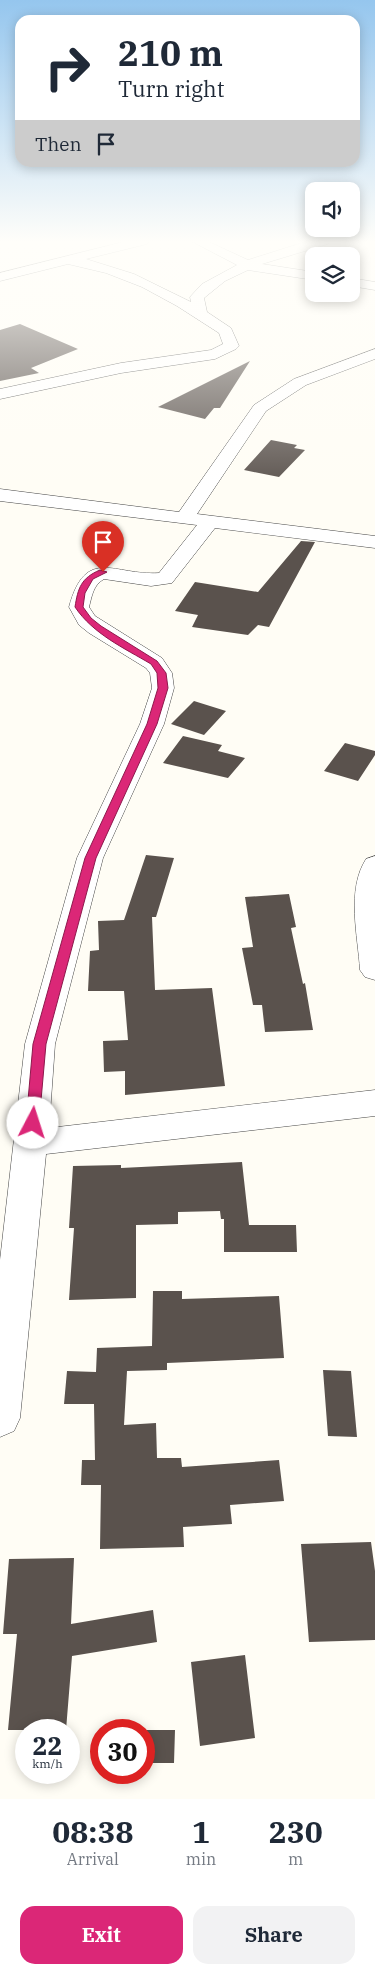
<!DOCTYPE html>
<style>
body{margin:0;font-family:"IBM Plex Serif",serif;background:#f2f2f3;color:#1f2937;height:100vh;display:flex;flex-direction:column;font-size:19px;white-space:nowrap}
*{box-sizing:border-box;margin:0}
p{font-size:16px;color:#747a83}
.icon{flex:none;width:28px;height:28px;fill:none;stroke:currentColor;stroke-width:2;stroke-linecap:round;stroke-linejoin:round}
.map{position:relative;height:1799px;overflow:hidden}
.side{display:flex;flex-direction:column;background:#fff;flex:1}
.side>*{flex:none}
.guide{position:absolute;left:15px;top:15px;width:345px;height:152px;border-radius:15px;box-shadow:0 2px 12px #0003;background:#fff;color:#1f2937;overflow:hidden}
.buttons{position:absolute;left:305px;top:182px;display:grid;gap:10px}
.buttons a{display:grid;place-items:center;width:55px;height:55px;border-radius:10px;background:#fff;box-shadow:0 2px 12px #0003;font-size:25px}
.speed{position:absolute;left:15px;top:1719px;display:flex;gap:10px;font-size:25px;font-weight:700;text-align:center}
.speed>*{display:grid;place-content:center;width:65px;height:65px;border-radius:50%;background:#fff;box-shadow:0 2px 12px #0003;line-height:1}
.speed small{font-size:12px;font-weight:400}
.speed .limit{border:8px solid #d22;background:#fff;color:#111}
.pin{position:absolute;display:grid;place-items:center;width:42px;height:42px;color:#fff;margin:-51px -21px;border-radius:50% 50% 50% 0;rotate:-45deg;box-shadow:0 0 5px #0007}
.pin .icon{rotate:45deg}
.me{position:absolute;width:55px;margin:-28px;rotate:5deg;stroke-linejoin:round;filter:drop-shadow(0 0 4px #0008)}
.turn{display:flex;align-items:center;gap:18px;height:105px;padding:0 20px;font-size:22px}
.turn .icon{width:65px;height:65px;stroke-width:2.5}
.turn b{display:block;font-size:35px;line-height:42px}
.then{display:flex;align-items:center;height:48px;padding:0 20px;background:#0003;gap:10px;font-size:19px}
.eta{display:flex;justify-content:space-evenly;align-items:center;height:85px;text-align:center}
.eta b{font-size:30px;font-weight:700;line-height:35px}
.action{display:flex;gap:10px;margin-top:auto;padding:10px 20px}
.action a{flex:1;height:58px;border-radius:15px;background:#db2777;color:#fff;font-size:20px;font-weight:700;line-height:58px;text-align:center}
.action a+a{background:#f2f2f3;color:#1f2937}
.map>svg:first-child{display:block}
</style>
<div class="map">
<svg width="375" height="1799" viewBox="0 0 375 1799">
<rect width="100%" height="100%" fill="#fffdf5"/>
<path fill="#5a524d" d="M20 324 78 349 31 368 39 373 0 381V330Z
M250 361 220 408H214L205 419 158 407Z
M271 440 297 445 294 448 305 450 279 477 244 470Z
M301 541 315 542 269 627 258 625 248 635 192 627 198 615 175 611 195 582 258 592Z
M194 701 226 711 204 735 171 724Z
M183 736 222 745 218 751 245 758 228 778 163 763Z
M345 743 375 751V755L358 781 324 771Z
M146 855 174 858 156 917H152L155 990 212 988 225 1086 125 1095V1071L104 1072 103 1041 128 1040 124 991H88L90 951 99 950 98 921 124 920Z
M289 894 296 927 291 928 303 984 305 983 313 1030 265 1032 262 1005H253L242 948 253 947 245 897Z
M242 1162 249 1225H296L297 1252H224V1219H221L220 1211 178 1212V1224L136 1225V1298L69 1300 74 1228H69L73 1166 121 1165V1168Z
M153 1291H182V1299L279 1296 284 1358 167 1363V1370L127 1371 124 1425 156 1423 157 1458H181L182 1467 279 1460 284 1501 230 1505 232 1524 183 1527 184 1547 100 1549 101 1485H81L82 1460H95L94 1404H64L67 1371 96 1372 97 1348 152 1346Z
M323 1370 351 1371 357 1437 328 1436Z
M371 1542 375 1571V1640L309 1642 301 1544Z
M74 1558 71 1624 153 1610 157 1642 72 1656 66 1730H8L17 1634H3L9 1559Z
M245 1655 255 1738 200 1746 191 1662Z
M144 1730H175L174 1763H144Z"/>
<g fill="none" stroke-linecap="round" stroke-linejoin="round">
<g stroke="#444" stroke-width="1">
<path id="street" d="M127 241H149L147 244 86 259 134 274 191 302 190 297 202 284 237 265 191 241H207L248 260 308 241H330L328 244 262 264 314 272V280L248 270 225 281 204 298 207 312 231 328 239 346 236 349 215 359 121 373 0 399V389L121 363 211 350 223 344 219 333 177 306 142 287 106 273 68 264 0 281V273Z
M351 278 375 282V290L351 286Z
M375 349V359L306 385 266 411 197 514 375 536V548L215 528 172 583 151 586 104 579C93 585 92 596 89 607L95 616 162 658 172 673 174 688 164 724 103 858 55 1044 49 1128 375 1090V1116L46 1154 20 1418 14 1431 0 1437V1260L25 1044 77 858 140 724 152 688 150 673 146 668 89 633 79 625 69 607C86 545 114 576 159 573L197 525 0 501V489L179 512 254 405 294 379Z
M375 856V980L365 977 360 970C358 936 346 890 366 859Z"/>
</g>
<use href="#street" fill="#fff" fill-rule="evenodd"/>
</g>
<linearGradient id="sky" x2="0" y2="1"><stop stop-color="#95c6ee"/><stop offset="0.49" stop-color="#fffefa"/><stop offset="1" stop-color="#fffefa" stop-opacity="0"/></linearGradient>
<rect width="375" height="493" fill="url(#sky)"/>
<path fill="#db2777" stroke="#8e194d" d="M100 570 107 572 93 579 85 593 83 607 91 618 101 626 157 661 166 673 168 688 157 724 96 858 46 1044 39 1123 37 1127 33 1128 28 1127 26 1123 33 1044 85 858 147 724 158 688 157 673 151 664C124 648 93 634 75 607 78 588 81 578 100 570Z"/>
</svg>
<div class="buttons">
<a><svg class="icon" aria-label="sound" viewBox="0 0 24 24"><path d="M4 9h4l5-4v14l-5-4H4zM17 9q2 3 0 6"/></svg></a>
<a><svg class="icon" aria-label="layers" viewBox="0 0 24 24"><path d="M12 4l9 5-9 5-9-5zM3 14l9 5 9-5"/></svg></a>
</div>
<div class="speed"><div>22<small>km/h</small></div><div class="limit">30</div></div>
<div class="pin" style="left:103px;top:572px;background:#d93025"><svg class="icon" aria-label="arrive" viewBox="0 0 24 24"><path d="M6 21V4h12l-3 4 3 4H6"/></svg></div>
<svg class="me" style="left:33px;top:1123px" viewBox="-20 -20 40 40"><circle r="19" fill="#fff"/><path d="M0-13L10 11 0 6-10 11z" fill="#db2777"/></svg>
<div class="guide">
<div class="turn"><svg class="icon" aria-label="right" viewBox="0 0 24 24"><path d="M7 20v-9h11M14 6l5 5-5 5"/></svg><div><b>210 m</b>Turn right</div></div>
<div class="then">Then<svg class="icon" aria-label="arrive" viewBox="0 0 24 24"><path d="M6 21V4h12l-3 4 3 4H6"/></svg></div>
</div>
</div>
<section class="side">
<div class="eta">
<div><b>08:38</b><p>Arrival</p></div>
<div><b>1</b><p>min</p></div>
<div><b>230</b><p>m</p></div>
</div>
<div class="action"><a>Exit</a><a>Share</a></div>
</section>
